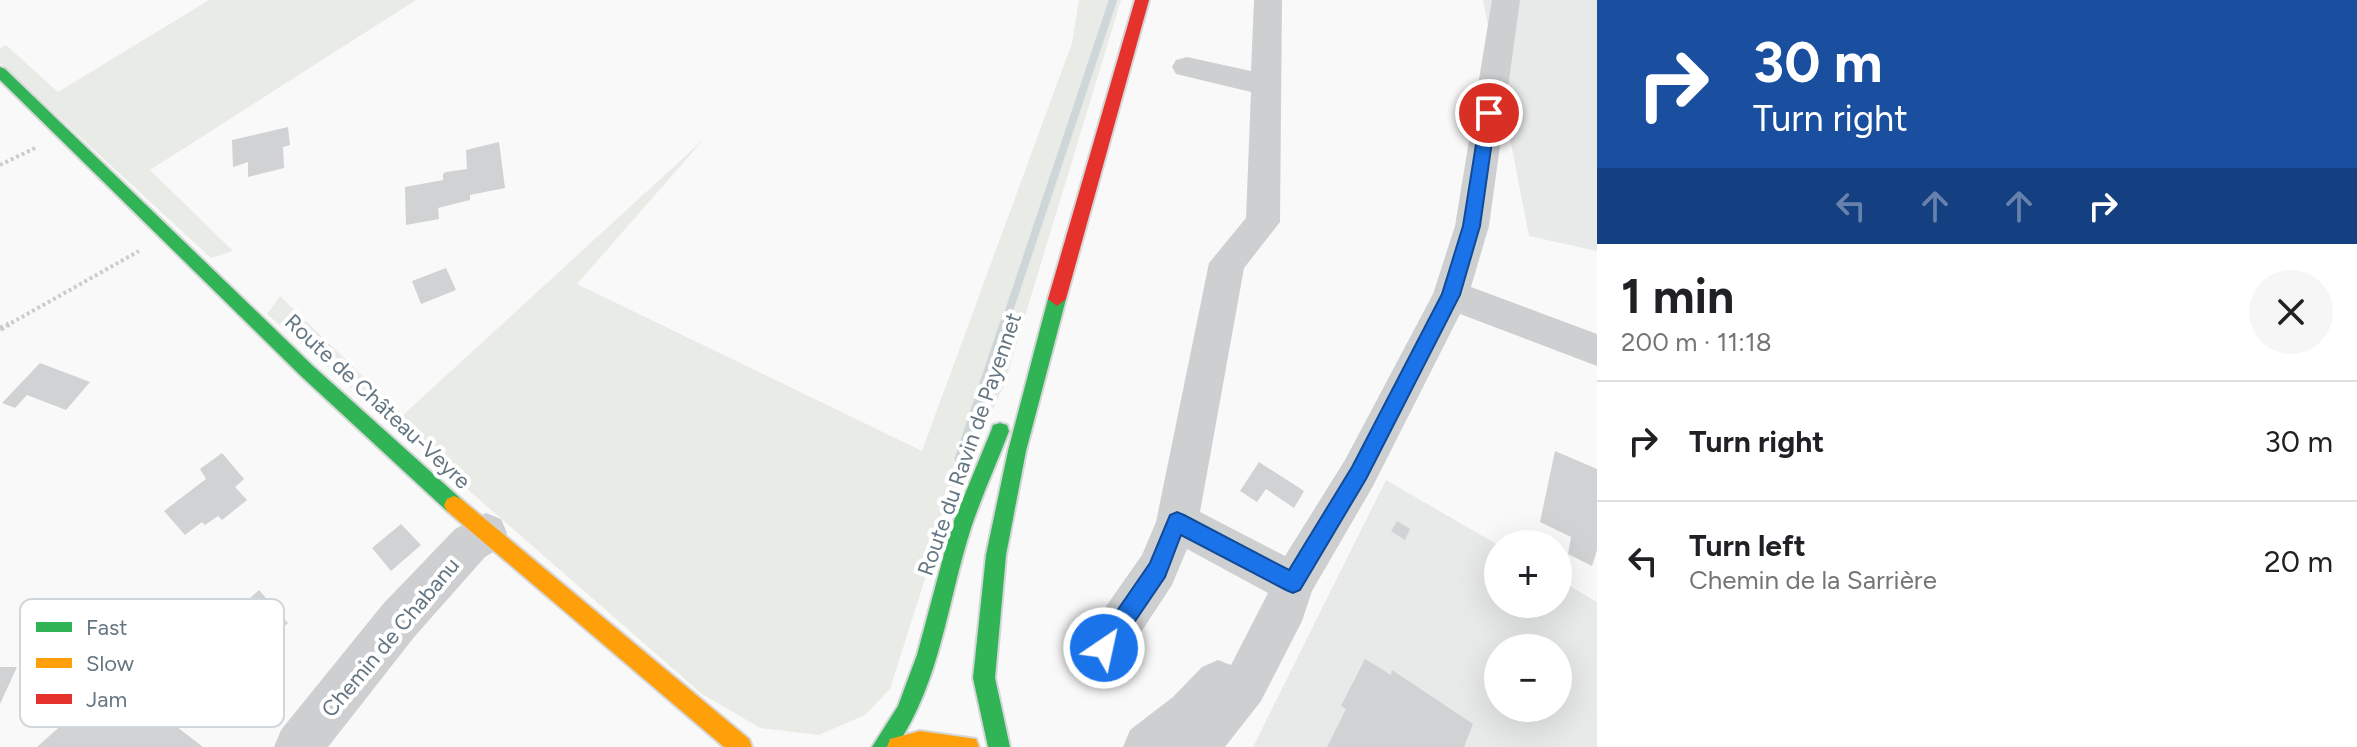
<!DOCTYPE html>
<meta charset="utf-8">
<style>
body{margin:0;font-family:Figtree,sans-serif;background:#f6f6f6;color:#202124;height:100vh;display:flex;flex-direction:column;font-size:30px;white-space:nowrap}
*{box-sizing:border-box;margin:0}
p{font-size:26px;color:#757577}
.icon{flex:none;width:44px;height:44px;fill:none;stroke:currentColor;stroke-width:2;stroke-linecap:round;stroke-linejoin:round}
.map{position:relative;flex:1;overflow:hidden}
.details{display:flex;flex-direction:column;background:#fff;width:760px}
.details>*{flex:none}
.hud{background:#1a4fa0;color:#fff;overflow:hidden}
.fabs{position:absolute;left:1484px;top:530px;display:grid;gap:16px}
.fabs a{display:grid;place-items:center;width:88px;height:88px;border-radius:50%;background:#fff;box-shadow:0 8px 32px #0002;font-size:40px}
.pin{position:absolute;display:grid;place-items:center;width:68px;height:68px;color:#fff;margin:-34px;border:4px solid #fff;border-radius:50%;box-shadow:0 2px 8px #0007}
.me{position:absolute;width:88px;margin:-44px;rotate:34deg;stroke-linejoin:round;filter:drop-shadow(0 0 6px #0008)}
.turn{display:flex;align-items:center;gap:28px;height:168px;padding:0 24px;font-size:36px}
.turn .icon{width:104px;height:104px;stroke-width:2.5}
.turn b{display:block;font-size:56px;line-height:68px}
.lanes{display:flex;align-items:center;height:76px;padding:0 24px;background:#0003;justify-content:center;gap:40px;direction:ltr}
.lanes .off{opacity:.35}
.round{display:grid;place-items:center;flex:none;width:84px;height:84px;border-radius:42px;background:#f6f6f6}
.headline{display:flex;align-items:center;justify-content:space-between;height:136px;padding:0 24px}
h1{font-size:48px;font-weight:700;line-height:60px}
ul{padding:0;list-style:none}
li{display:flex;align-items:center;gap:24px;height:120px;padding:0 24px;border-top:2px solid #e0e0e0}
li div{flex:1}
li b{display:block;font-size:30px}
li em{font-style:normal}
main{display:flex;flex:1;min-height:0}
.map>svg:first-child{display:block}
</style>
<main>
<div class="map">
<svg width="1597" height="747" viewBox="0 0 1597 747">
<rect width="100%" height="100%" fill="#f9f9f9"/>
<path fill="#e8e9e9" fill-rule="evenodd" d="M1483 0H1597V251L1529 236Z
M1386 480 1498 545V604H1558V579L1597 602V747H1253ZM1498 648H1558V708H1498Z"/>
<path fill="#e8ebe6" d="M209 0H416L150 170 233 251 211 258 0 63V48L6 45 58 92Z
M1079 0H1121L1004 385 950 500 890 689 865 715 819 735 760 728 702 694 267 314 280 296 403 415 704 139 577 284 922 451 1072 43Z"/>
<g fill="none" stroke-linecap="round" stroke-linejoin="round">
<path stroke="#ced6d9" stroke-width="8" d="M1004 326 1113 0"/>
<path stroke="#ced6d9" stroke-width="11" d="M960 459 1005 324"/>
</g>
<path fill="#d0d2d3" d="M288 127 290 145 283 147 284 168 248 177V162L233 167 232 140Z
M499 142 505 188 470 195V200L438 208 439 219 406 225 405 187 443 180V174L446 172 467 169 466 150Z
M446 268 456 290 421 304 412 281Z
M40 363 90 382 66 410 27 395 15 408 2 403Z
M1555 451 1597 469V550L1592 566 1568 554 1571 537 1540 522Z
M222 453 244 479 235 487 247 500 222 520 218 516 205 525 202 522 185 535 164 511 206 479 200 469Z
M1259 462 1304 491 1294 508 1266 489 1257 502 1240 491Z
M1397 521 1410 529 1405 540 1391 531Z
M401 524 421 545 391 571 372 548Z
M259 590 288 623 251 656 247 650 217 678 210 670 189 688 155 648 204 607 221 624Z
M1365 659 1391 675 1392 670 1473 724 1464 747H1327L1346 709 1341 706Z
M0 667H17L0 704Z
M114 678 203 747H37Z"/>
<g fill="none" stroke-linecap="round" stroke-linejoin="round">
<g stroke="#d5d6d7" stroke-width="4">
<path id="fast" d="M0 67 5 69 313 366 461 499 464 505 461 511 454 514 447 511 301 376 0 80Z
M1057 292 1066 299 1026 451 1006 555 995 678 1010 747H988L973 678 986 555 1008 451 1048 299Z
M1000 423 1007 425 1009 431C997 463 982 495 971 528 947 602 941 681 896 747H872L898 706 917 655 951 528 991 431 993 425Z"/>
</g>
<g stroke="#d5d6d7" stroke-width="4">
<path id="slow" d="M454 496 461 499 749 739 752 747H724L447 511 444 505 447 499Z
M920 731 976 739 979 747H887L890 739Z"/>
</g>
<g stroke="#d5d6d7" stroke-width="4">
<path id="jam" d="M1135 0H1149L1066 299 1057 306 1048 299Z"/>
</g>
<path stroke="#cbcccd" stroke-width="4" stroke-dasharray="3 3" stroke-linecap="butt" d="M0 165 35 148
M6 326 139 251"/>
<path stroke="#cbcccd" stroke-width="6" stroke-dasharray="4 4" stroke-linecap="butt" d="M0 329 9 324"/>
<path fill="#cecfd0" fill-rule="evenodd" d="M1254 0H1282L1280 222 1244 268 1200 512 1285 556 1345 460 1433 294 1455 226 1492 0H1520L1489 226 1471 287 1597 334V366L1460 314 1373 486 1312 591 1302 621 1261 701 1225 747H1123L1130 730 1173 697 1202 667 1218 660 1231 665 1268 593 1187 549 1172 585 1120 664 1104 671 1088 664 1081 648 1088 632 1142 555 1156 522 1209 263 1246 218 1251 92 1176 74 1172 67 1176 60 1187 57 1251 71Z
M486 513 501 519 507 533 501 547 485 557 415 636 328 747H274L281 730 383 604 455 529Z"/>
<use href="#fast" fill="#30b455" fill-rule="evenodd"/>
<use href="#slow" fill="#ff9f0a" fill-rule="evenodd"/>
<use href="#jam" fill="#e5322d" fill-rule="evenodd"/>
</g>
<path fill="#1a73e8" stroke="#114b97" stroke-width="2" d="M1489 108 1496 113 1480 226 1460 295 1366 479 1300 590 1293 593 1286 590 1181 535 1165 577 1112 655 1104 658 1097 655 1093 648 1097 640 1150 563 1170 515 1177 512 1184 515 1289 570 1352 467 1442 294 1463 226 1481 113Z"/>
<g text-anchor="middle" stroke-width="8" stroke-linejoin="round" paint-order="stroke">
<g font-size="22" fill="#657683" stroke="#fff">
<text transform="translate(378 401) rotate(43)" y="8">Route de Château-Veyre</text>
<text transform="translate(969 444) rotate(-71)" y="8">Route du Ravin de Payennet</text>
<text transform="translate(390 637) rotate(-50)" y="8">Chemin de Chabanu</text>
</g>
</g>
<rect x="20" y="599" width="264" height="128" rx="12" fill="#fff" stroke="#d1d6da" stroke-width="2"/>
<rect x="36" y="622" width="36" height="10" fill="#30b455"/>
<rect x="36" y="658" width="36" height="10" fill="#ff9f0a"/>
<rect x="36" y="694" width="36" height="10" fill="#e5322d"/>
<g font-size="22" fill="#657683">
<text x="86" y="635">Fast</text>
<text x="86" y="671">Slow</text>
<text x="86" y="707">Jam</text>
</g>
</svg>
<div class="fabs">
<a>+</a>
<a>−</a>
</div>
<div class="pin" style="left:1489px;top:113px;background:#d93025"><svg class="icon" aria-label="arrive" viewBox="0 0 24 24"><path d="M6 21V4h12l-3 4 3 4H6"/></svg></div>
<svg class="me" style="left:1104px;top:648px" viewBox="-20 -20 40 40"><circle r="17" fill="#1a73e8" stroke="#fff" stroke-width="3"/><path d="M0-11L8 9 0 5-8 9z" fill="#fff"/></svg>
</div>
<section class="details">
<div class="hud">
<div class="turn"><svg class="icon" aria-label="right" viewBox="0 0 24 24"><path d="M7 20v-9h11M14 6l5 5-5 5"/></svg><div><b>30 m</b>Turn right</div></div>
<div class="lanes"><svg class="icon off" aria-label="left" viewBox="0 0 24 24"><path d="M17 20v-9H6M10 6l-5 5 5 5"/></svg><svg class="icon off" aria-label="ahead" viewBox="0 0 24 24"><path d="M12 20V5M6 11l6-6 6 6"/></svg><svg class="icon off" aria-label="ahead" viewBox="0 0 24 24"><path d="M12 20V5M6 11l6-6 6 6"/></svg><svg class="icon" aria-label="right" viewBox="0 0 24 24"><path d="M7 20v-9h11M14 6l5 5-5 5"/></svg></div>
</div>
<div class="headline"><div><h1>1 min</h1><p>200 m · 11:18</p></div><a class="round"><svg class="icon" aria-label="close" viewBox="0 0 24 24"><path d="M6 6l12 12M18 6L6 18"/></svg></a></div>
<ul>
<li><svg class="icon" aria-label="right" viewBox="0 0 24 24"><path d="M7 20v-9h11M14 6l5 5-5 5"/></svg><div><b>Turn right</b></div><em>30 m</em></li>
<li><svg class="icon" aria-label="left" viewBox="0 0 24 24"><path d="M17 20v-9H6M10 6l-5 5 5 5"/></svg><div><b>Turn left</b><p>Chemin de la Sarrière</p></div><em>20 m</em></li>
</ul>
</section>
</main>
